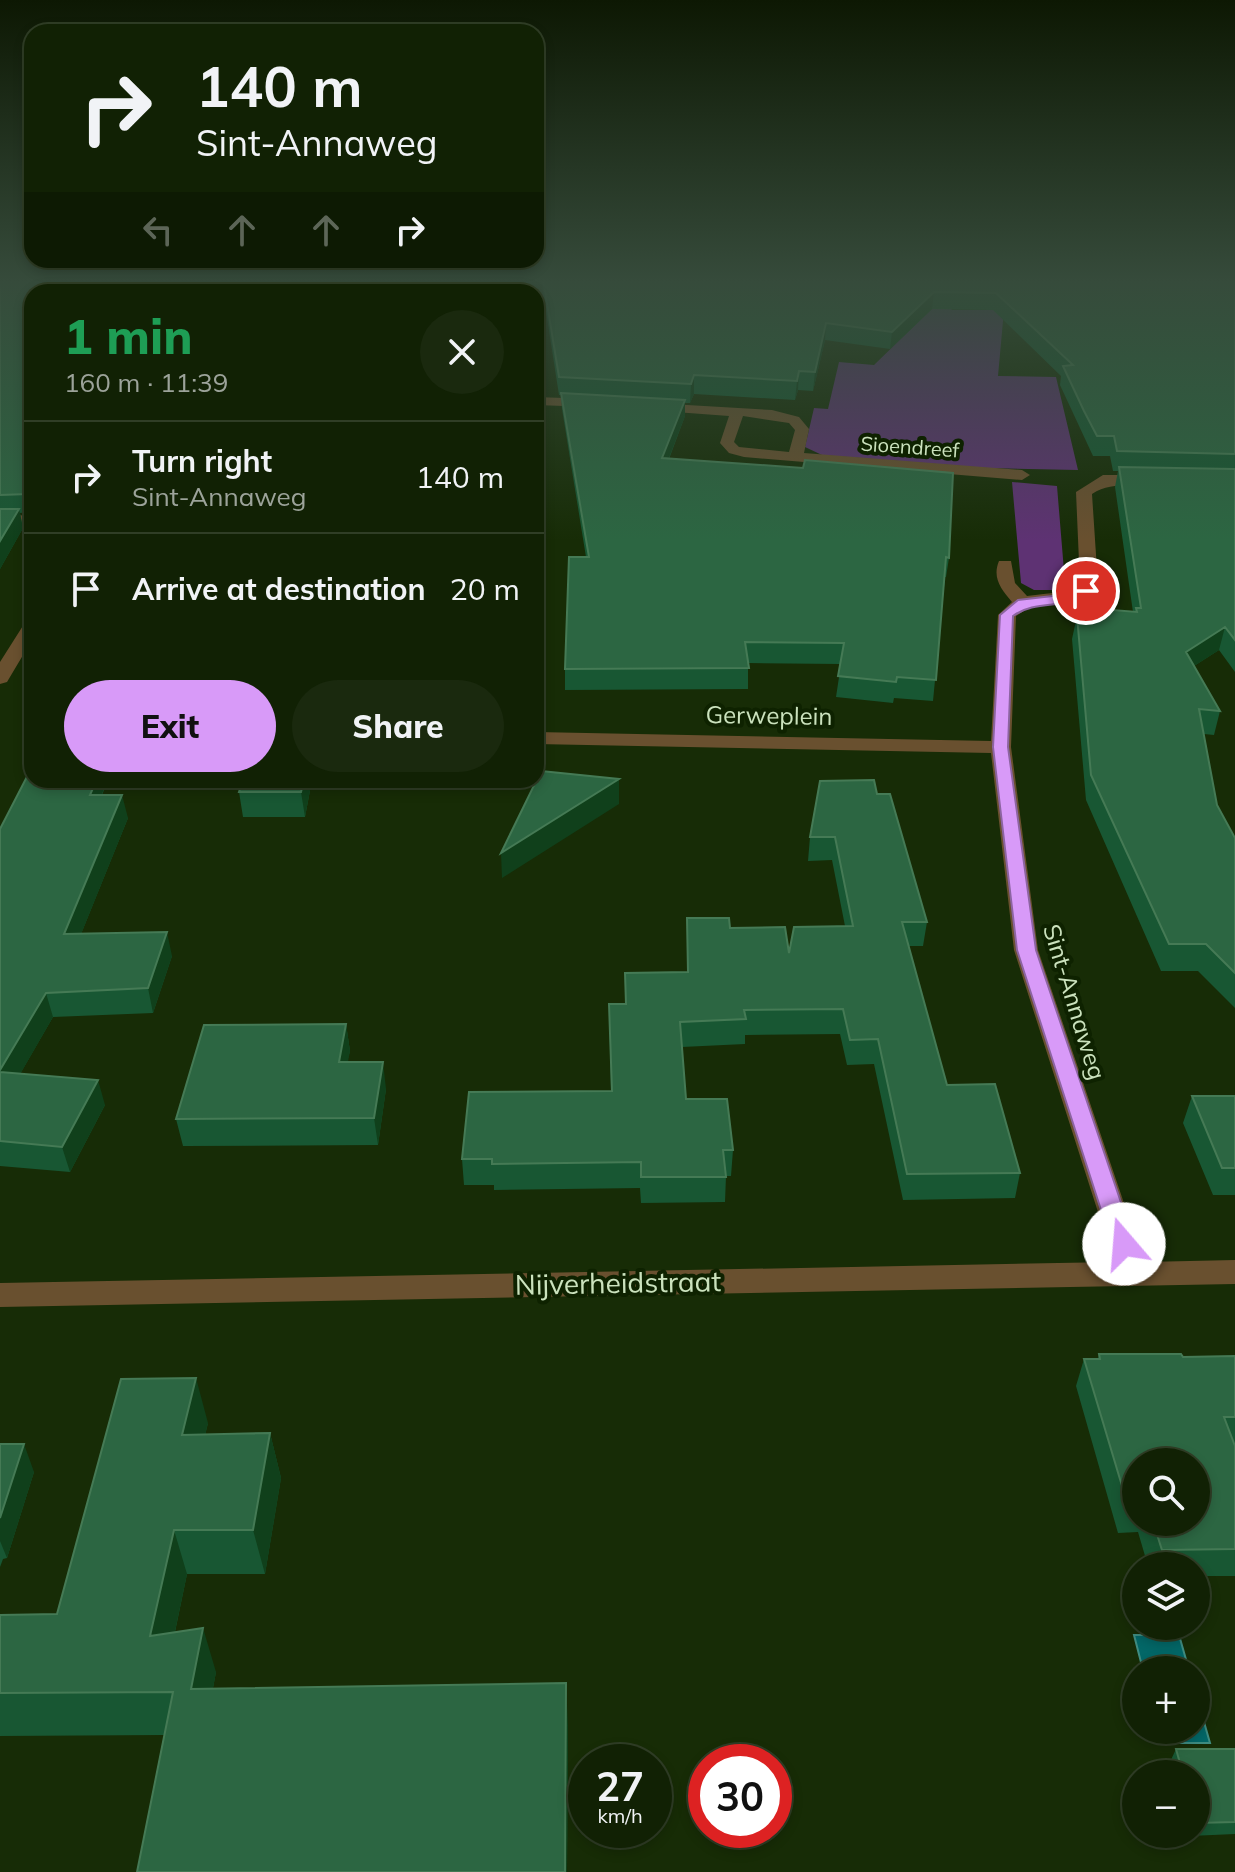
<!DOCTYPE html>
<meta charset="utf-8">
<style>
body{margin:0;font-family:Mulish,sans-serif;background:#1a290e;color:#f1f3f6;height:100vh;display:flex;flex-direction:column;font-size:30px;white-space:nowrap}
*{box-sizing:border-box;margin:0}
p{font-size:26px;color:#9ca39a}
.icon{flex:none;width:44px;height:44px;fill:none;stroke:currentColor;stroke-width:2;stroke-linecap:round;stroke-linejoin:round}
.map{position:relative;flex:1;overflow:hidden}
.panel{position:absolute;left:24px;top:284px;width:520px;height:504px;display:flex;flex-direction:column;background:#112104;border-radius:24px;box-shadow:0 4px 12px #0003,0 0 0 2px #303e26}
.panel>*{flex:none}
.guide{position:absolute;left:24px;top:24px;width:520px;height:244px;border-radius:24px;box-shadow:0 4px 12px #0003,0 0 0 2px #303e26;background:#112104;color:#f1f3f6;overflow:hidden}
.controls{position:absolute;left:1122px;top:1448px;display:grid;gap:16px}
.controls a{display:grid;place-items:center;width:88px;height:88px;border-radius:50%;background:#112104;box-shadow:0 4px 12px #0003,0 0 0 2px #303e26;font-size:40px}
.speed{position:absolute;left:568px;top:1744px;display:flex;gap:16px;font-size:40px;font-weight:700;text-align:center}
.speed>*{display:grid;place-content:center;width:104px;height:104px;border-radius:50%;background:#112104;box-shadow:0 4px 12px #0003,0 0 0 2px #303e26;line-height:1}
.speed small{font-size:20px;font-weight:400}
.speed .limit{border:12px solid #d22;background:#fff;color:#111}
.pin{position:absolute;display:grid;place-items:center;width:68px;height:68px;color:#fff;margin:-34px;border:4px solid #fff;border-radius:50%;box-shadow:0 2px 8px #0007}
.me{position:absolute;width:88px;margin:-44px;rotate:342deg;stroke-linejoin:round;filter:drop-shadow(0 0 6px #0008)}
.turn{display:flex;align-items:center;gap:28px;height:168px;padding:0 40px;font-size:36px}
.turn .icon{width:104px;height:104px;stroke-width:2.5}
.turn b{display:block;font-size:56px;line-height:68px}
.lanes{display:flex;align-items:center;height:76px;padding:0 40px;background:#0003;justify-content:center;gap:40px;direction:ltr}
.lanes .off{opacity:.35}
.round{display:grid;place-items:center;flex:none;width:84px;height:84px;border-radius:42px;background:#1a290e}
.summary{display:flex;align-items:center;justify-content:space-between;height:136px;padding:0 40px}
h1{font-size:48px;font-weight:800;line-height:60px;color:#1e9e55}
.cta{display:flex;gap:16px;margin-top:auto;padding:16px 40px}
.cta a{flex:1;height:92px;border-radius:48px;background:#d89af8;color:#111;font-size:32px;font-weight:800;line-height:92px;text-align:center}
.cta a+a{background:#1a290e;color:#f1f3f6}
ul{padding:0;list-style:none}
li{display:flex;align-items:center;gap:24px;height:112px;padding:0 40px;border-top:2px solid #303e26}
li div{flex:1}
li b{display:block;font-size:30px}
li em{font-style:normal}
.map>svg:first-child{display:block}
</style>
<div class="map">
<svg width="1235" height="1872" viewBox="0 0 1235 1872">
<rect width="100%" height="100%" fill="#172c06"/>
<path fill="#5e3273" d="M943 298 952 310H1004L998 376 1056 377 1078 470 987 468 822 455 805 447 814 408 828 409 839 362 874 365Z
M1012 482 1057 486 1065 583 1060 590H1034L1021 583Z"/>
<path fill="#036767" stroke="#3f8c81" stroke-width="2" d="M1134 1635H1179L1189 1670H1143Z
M1196 1694 1210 1743H1163L1159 1730H1196Z"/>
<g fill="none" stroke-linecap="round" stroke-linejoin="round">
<path fill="#69502f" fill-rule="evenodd" d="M536 397 592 399 599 403 592 407 536 405Z
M653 403 772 410 799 417 809 429 804 453 1022 470 1030 475 1022 480 744 457 729 453 720 443 729 416 648 410V404ZM743 416 789 423 795 430 789 452 739 447 734 442Z
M1103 475H1149L1157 480C1142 492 1116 478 1092 494L1098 585 1090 598 1033 605 1016 616 1011 747 1038 950 1144 1262 1235 1260V1284L0 1307V1283L1114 1262 1014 950 991 753 536 744V732L991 741 998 615 1012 602C1001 589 992 578 999 561H1011L1015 583 1027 596 1077 590 1080 585 1076 492Z
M32 515V525L0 526V516Z
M32 620V640L7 682 0 684V662L26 621Z"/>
<path fill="#ad7a2c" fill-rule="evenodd" d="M221 279 215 282 130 285 124 282 129 279Z"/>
</g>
<path fill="#185733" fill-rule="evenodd" d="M0 279H160L162 287 32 292V512L20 513 23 528 0 569Z
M541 279H1235V672L1219 650 1194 666 1220 711 1214 735 1204 734 1217 805 1235 838V1008L1198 971H1161L1086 800 1072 639 1077 616 1098 618 1100 609 1133 612 1115 487 1118 471H1113L1110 456H1093L1060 385 1061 376 993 310 932 309 890 349 825 340 813 391 798 390 795 400 694 394 690 403H685V416L669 459 949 558 946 577H945L933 701 894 698 893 703 836 697 841 664 748 663V689L565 690V669L586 557 562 409 561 395H559Z
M32 780H108L102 795 128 818 81 934 172 956 153 1013 53 1017 20 1074 105 1105 70 1172 0 1166V829Z
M312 780 305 817H243L239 792Z
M877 794 927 922 923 946H909L947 1085 1020 1173 1015 1198 903 1200 874 1064 847 1065 840 1034 745 1035V1044L682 1047 686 1099 733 1150 731 1176H726L725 1202 641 1203 640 1188 494 1190V1185H464L462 1159 611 1091 609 1004H625V973L687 972V918L730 928 789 953 845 926 832 860 808 861 810 837Z
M346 1024 350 1051 347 1062 386 1089 378 1145 183 1146 176 1119Z
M1192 1096H1235V1195H1213L1183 1123Z
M1099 1354 1183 1357 1235 1356V1576H1196V1566H1148L1138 1532 1118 1533 1076 1386 1084 1359H1098ZM1136 1462 1196 1522H1136Z
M208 1423 205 1435 270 1433 281 1478 265 1574H187L175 1632 216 1672 213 1688 568 1725 567 1872H137L164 1735 0 1736V1615L57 1614Z
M0 1444 34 1472 7 1558 3 1559 0 1567Z
M1176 1749H1235V1834L1190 1836V1834H1196V1774H1173L1170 1762Z"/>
<path fill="#10401b" d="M155 279H160L162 287 159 292H148Z
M526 279H529L527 292H525Z
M934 292 932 309 890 349 892 332Z
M826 323 825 340 813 391 815 372Z
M799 371 798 390 795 400 797 381Z
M694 375V394L690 403 691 384Z
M685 400V416L662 476V458Z
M32 487V511L28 494Z
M19 509 23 528 0 569V541Z
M1225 627 1219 650 1180 675 1186 652Z
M619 779V804L502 878 501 853Z
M93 780H108L100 798 90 795Z
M304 780H312L305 817 301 792Z
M122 795 128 818 71 959 64 934Z
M167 932 172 956 153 1013 148 988Z
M46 993 53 1017 7 1097 0 1077V1070Z
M346 1024 350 1051 343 1089 339 1062Z
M383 1062 386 1089 378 1145 374 1118Z
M98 1080 105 1105 70 1172 62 1147Z
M196 1378 208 1423 194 1480 182 1435Z
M270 1433 281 1478 265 1574 253 1530Z
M24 1444 34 1472 7 1558 0 1541V1518Z
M174 1530 187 1574 165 1679 150 1636Z
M203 1628 216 1672 205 1731 191 1689Z
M566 1683 568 1725 567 1872H565Z"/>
<path fill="#2c6642" stroke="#457a55" stroke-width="2" d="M0 279H155L148 292H32V487L28 494 0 495Z
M205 279H526L525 292H497L496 283 493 292H201Z
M543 279H1235V454L1117 451 1114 436H1097L1084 411 1063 366 1073 365 996 293 934 292 892 332 826 323 815 372 799 371 797 381 694 375 691 384 559 377Z
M561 393 685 400 662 458 803 468 805 460 953 473 949 558 946 557 936 680 897 677 896 682 838 676 844 643 745 642 749 668 565 669 569 557H589Z
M1119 467 1235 469V640L1225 627 1186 652 1220 711 1199 709 1217 805 1235 838V973L1206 944H1169L1091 775 1077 616 1100 618V609L1137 612 1136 608H1141Z
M0 509H19L0 541Z
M32 767V780H93L92 781H96L90 795H122L64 934 167 932 148 988 46 993 0 1070V829Z
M541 771 619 779 501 853Z
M243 780H304L301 792H239Z
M874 780 877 794H890L927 922H902L947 1085 995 1084 1020 1173 907 1174 878 1039 850 1040 843 1009 744 1010 746 1019 680 1022 686 1099H727L733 1150H723L726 1177H641V1162L492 1164V1159H462L469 1092 612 1091 609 1004H626L625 973 688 972 687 918H729L730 928 785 927 789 953 794 927 853 926 835 837H810L820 781Z
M346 1024 339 1062H383L374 1118 176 1119 204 1025Z
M0 1072 98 1080 62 1147 0 1141Z
M1192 1096H1235V1168H1222Z
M1099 1354H1181L1183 1357 1235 1356V1417H1224L1235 1446V1549L1162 1550 1153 1522H1196V1462H1136V1505L1128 1506 1084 1359H1100Z
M196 1378 182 1435 270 1433 253 1530H174L150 1636 203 1628 191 1689 566 1683 565 1872H137L173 1692 0 1693V1615L57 1614 121 1379Z
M0 1444H24L0 1518Z
M1176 1749H1235V1822L1197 1823 1196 1774H1183Z"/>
<linearGradient id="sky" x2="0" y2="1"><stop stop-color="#0d1803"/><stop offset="0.52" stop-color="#364b3b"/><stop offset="1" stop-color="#364b3b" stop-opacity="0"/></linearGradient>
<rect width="1235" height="541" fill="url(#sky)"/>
<path fill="#d89af8" stroke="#8c64a1" stroke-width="2" d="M1086 587 1093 591C1070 611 1037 598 1013 616L1008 747 1036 950 1135 1244 1132 1251 1124 1253 1116 1251 1112 1244 1017 950 993 747 1000 615 1018 600 1070 594Z"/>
<g text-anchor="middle" stroke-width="8" stroke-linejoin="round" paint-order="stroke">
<g font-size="20" fill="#cbe2bd" stroke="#0e2200">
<text transform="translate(910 447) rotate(4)" y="7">Sioendreef</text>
</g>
<g font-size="24" fill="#cbe2bd" stroke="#0e2200">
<text transform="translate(769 716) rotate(1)" y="8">Gerweplein</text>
<text transform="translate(1074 1002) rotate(73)" y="8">Sint-Annaweg</text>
</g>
<g font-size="28" fill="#cbe2bd" stroke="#0e2200">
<text transform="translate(618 1283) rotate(-1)" y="10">Nijverheidstraat</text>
</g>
</g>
</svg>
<div class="controls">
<a><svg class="icon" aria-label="search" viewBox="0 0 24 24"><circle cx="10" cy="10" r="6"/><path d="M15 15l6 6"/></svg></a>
<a><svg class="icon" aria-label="layers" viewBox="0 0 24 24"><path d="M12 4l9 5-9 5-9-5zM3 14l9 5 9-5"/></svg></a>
<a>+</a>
<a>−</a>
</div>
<div class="speed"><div>27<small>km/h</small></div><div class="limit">30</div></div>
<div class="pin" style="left:1086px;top:591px;background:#d93025"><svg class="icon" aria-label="arrive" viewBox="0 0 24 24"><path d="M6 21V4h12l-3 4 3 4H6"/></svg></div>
<svg class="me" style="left:1124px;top:1244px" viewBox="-20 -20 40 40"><circle r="19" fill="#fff"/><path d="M0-13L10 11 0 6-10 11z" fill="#d89af8"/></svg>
<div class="guide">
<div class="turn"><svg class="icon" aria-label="right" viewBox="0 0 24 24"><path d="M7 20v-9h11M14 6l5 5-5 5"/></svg><div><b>140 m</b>Sint-Annaweg</div></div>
<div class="lanes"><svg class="icon off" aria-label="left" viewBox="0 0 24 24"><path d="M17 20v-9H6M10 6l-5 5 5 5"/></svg><svg class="icon off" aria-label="ahead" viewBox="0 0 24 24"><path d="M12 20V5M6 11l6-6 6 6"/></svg><svg class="icon off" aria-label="ahead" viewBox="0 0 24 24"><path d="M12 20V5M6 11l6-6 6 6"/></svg><svg class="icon" aria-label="right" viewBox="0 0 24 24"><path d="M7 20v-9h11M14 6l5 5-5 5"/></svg></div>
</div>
<section class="panel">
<div class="summary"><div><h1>1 min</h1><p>160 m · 11:39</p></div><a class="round"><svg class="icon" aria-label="close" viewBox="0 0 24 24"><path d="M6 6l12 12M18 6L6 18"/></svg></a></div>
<ul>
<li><svg class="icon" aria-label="right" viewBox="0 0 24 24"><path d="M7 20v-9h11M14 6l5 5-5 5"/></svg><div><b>Turn right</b><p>Sint-Annaweg</p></div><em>140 m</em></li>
<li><svg class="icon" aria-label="arrive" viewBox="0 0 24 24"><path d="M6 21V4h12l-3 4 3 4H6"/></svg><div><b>Arrive at destination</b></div><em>20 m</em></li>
</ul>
<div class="cta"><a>Exit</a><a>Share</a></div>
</section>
</div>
